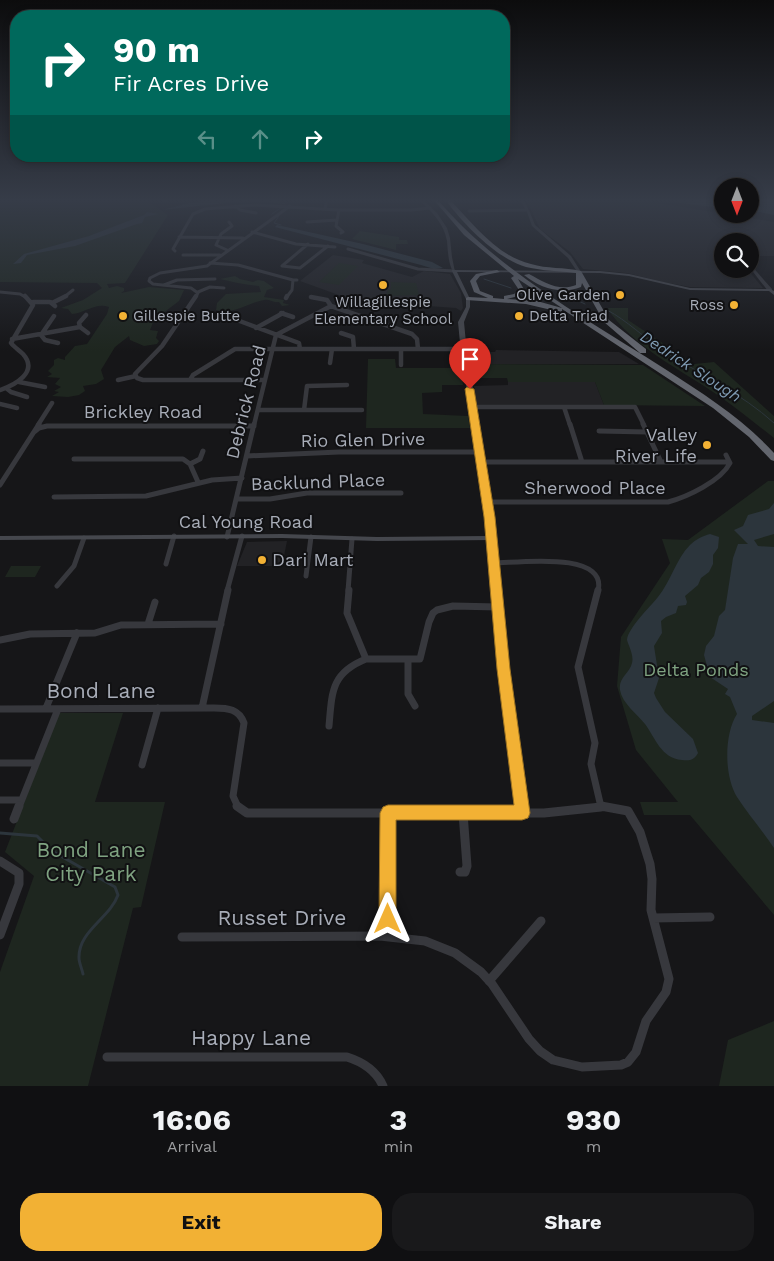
<!DOCTYPE html>
<style>
body{margin:0;font-family:"Work Sans",sans-serif;background:#19191b;color:#f1f3f6;height:100vh;display:flex;flex-direction:column;font-size:19px;white-space:nowrap}
*{box-sizing:border-box;margin:0}
p{font-size:16px;color:#9c9d9f}
.icon{flex:none;width:28px;height:28px;fill:none;stroke:currentColor;stroke-width:2;stroke-linecap:round;stroke-linejoin:round}
.map{position:relative;height:1086px;overflow:hidden}
.drawer{display:flex;flex-direction:column;background:#101012;flex:1}
.drawer>*{flex:none}
.banner{position:absolute;left:10px;top:10px;width:500px;height:152px;border-radius:20px;box-shadow:0 2px 8px #0003,0 0 0 1px #303032;background:#00695c;color:#fff;overflow:hidden}
.needle{width:32px;rotate:180deg}
.fabs{position:absolute;left:714px;top:178px;display:grid;gap:10px}
.fabs a{display:grid;place-items:center;width:45px;height:45px;border-radius:50%;background:#101012;box-shadow:0 2px 8px #0003,0 0 0 1px #303032;font-size:25px}
.pin{position:absolute;display:grid;place-items:center;width:42px;height:42px;color:#fff;margin:-51px -21px;border-radius:50% 50% 50% 0;rotate:-45deg;box-shadow:0 0 5px #0007}
.pin .icon{rotate:45deg}
.me{position:absolute;width:55px;margin:-28px;rotate:0deg;stroke-linejoin:round;filter:drop-shadow(0 0 4px #0008)}
.turn{display:flex;align-items:center;gap:18px;height:105px;padding:0 20px;font-size:22px}
.turn .icon{width:65px;height:65px;stroke-width:2.5}
.turn b{display:block;font-size:35px;line-height:42px}
.lanes{display:flex;align-items:center;height:48px;padding:0 20px;background:#0003;justify-content:center;gap:25px;direction:ltr}
.lanes .off{opacity:.35}
.eta{display:flex;justify-content:space-evenly;align-items:center;height:85px;text-align:center}
.eta b{font-size:30px;font-weight:700;line-height:35px}
.primary-button{display:flex;gap:10px;margin-top:auto;padding:10px 20px}
.primary-button a{flex:1;height:58px;border-radius:20px;background:#f2b134;color:#111;font-size:20px;font-weight:700;line-height:58px;text-align:center}
.primary-button a+a{background:#19191b;color:#f1f3f6}
.map>svg:first-child{display:block}
</style>
<div class="map">
<svg width="774" height="1086" viewBox="0 0 774 1086">
<rect width="100%" height="100%" fill="#161618"/>
<path fill="#222225" d="M526 199H633L774 222V256H750V241H722V269H747L763 288 690 287 663 282 627 273 583 269 570 252 540 229Z
M333 255 364 260 362 263 412 277 424 271 450 274 461 293 463 308 461 311 456 308 386 303 380 310 300 281Z
M496 350 619 352 639 364H484L482 352H495Z
M508 382H595L604 405H477L474 386 508 385Z
M287 541 282 566H237L247 542Z"/>
<path fill="#1e261f" d="M0 199H71L69 202 81 199H144L168 215 125 283 107 284 109 288 117 286 124 288V291L121 293 149 287 184 290 179 301 154 320 150 330 158 331 156 338 159 341 157 344 144 346 130 340 129 336 115 347 101 370 104 379 96 384 83 386 85 391 79 395 68 397 52 396 59 392 54 391 61 387 55 384 60 378 47 377 52 374 48 371 54 365V360L58 358 65 360V357L75 346 87 344 107 314 109 307C96 302 85 313 72 314L68 309 61 308 83 300 102 288 97 283 0 282Z
M360 231 399 237V240H407L408 244H396V250L352 239Z
M339 263 358 266 339 285 319 282Z
M235 276 240 279 253 282 258 280 264 281 274 288 267 290 264 297 284 300 283 303 290 305 282 306 279 302C273 303 270 299 264 300 247 303 234 315 216 310L217 303 226 294 261 292 259 286C245 285 233 282 220 279Z
M391 282 416 283 419 295 386 296 388 290 391 289Z
M607 308H628V320L694 364 714 362 774 416V438C756 424 738 409 719 396 680 369 634 348 607 308Z
M368 359H395L396 368H461L463 385H442V392L422 393 423 414 468 416 470 428H366Z
M472 364 643 365 705 406 604 405 595 382H508L507 378H474Z
M768 481H774V915L690 815H644L640 802H678L636 750 617 686 621 637 670 563 662 539 688 540Z
M11 566H41L35 577H5Z
M59 713H123L95 802H165L141 907 133 908 88 1086H0V972L34 876 5 852Z
M774 1021V1086H719L728 1040Z"/>
<path fill="#2c353c" d="M220 199H271L288 204 244 201 162 210 189 203Z
M673 199H722V208L680 203Z
M750 199H774V215L750 210Z
M147 212 159 214 145 217 142 223 137 224 75 246 27 255 21 263 13 264 24 254 89 236 144 215Z
M277 225 363 244 432 262 443 268 434 269 421 265 275 227Z
M774 503V534L754 540 758 546 774 547V701L752 716V720L774 723V848C762 830 748 814 737 797 724 776 724 734 737 714L730 697 725 694 728 689 710 677 704 655 706 646 714 636 719 616 725 610 733 558 738 544H748L734 530 743 526 748 515 769 509Z
M710 534 719 537 718 548 713 555V564L709 572 701 578 698 585 685 596 687 602 686 605 678 606 676 613 666 617 661 621 662 633 654 646 659 678 654 693 656 698 665 712 693 739 698 753C694 760 690 761 682 760 661 758 656 739 645 724 637 714 622 703 620 690 618 678 630 673 632 663 634 655 629 647 627 640 628 628 650 607 658 597 671 581 676 559 690 545 696 539 703 536 710 534Z"/>
<g fill="none" stroke-linecap="round" stroke-linejoin="round">
<path stroke="#2c353c" stroke-width="1" d="M272 214 282 207
M279 216 274 223 281 225
M484 279 511 288
M566 295 585 304
M607 310C628 321 644 338 664 351 701 375 741 393 774 423"/>
<path stroke="#2c353c" stroke-width="3" d="M0 833 37 836 52 851 115 887 118 895C110 918 78 931 79 958 79 963 82 969 83 974"/>
<path stroke="#37383d" stroke-width="3" d="M161 199 164 201 166 199
M236 206 240 210 256 213
M325 209 327 199
M339 210 336 226 343 232 341 233
M469 211 527 210 522 199
M307 222 337 220
M252 232 296 244 335 247
M179 237 243 238
M308 244 282 266 300 268 328 246
M348 249 418 269 454 271
M227 250 216 245 221 234 232 226 229 222
M175 251 173 249 193 214 205 209 255 205 337 210H411L430 208
M183 255H220
M210 263 238 265 293 280
M164 285 177 280 215 279
M0 292 20 294 27 298
M198 292 210 287 224 288
M311 297 315 298
M63 298 73 290
M195 298 198 293 191 288 153 284 149 281 150 278 160 273 207 266 290 206
M286 298 292 290 293 280H297"/>
<path stroke="#37383d" stroke-width="4.5" d="M196 296 162 346 135 374 137 378 143 380H265
M311 297 327 300 331 306 412 334 417 339 418 349
M286 298 287 296
M33 302H50L55 306
M52 303 66 296
M281 313 293 317
M54 316 41 335 45 340 58 343
M237 320 299 343 300 349
M80 327 79 323 86 315
M256 328 283 313
M341 333 353 337 354 349
M12 339 80 327 88 333
M401 349V365
M330 363 332 349
M118 380 136 376
M190 380 193 375 235 349H463
M19 382 45 387
M6 388 11 392 27 397
M0 390C15 385 39 372 23 354 19 350 14 347 11 343L33 305 25 296
M0 404 17 408
M473 407H635L644 425
M564 407 570 425
M258 410H362
M304 410 307 386 347 385
M38 425 52 403
M254 425 276 335 331 306"/>
<path stroke="#37383d" stroke-width="5" d="M570 424 582 462
M643 424 661 462
M599 431 648 432
M34 432 39 428 47 426H254
M247 456 339 452H480
M74 459H183L190 464 198 482
M482 462H729
M190 464 200 459 203 451
M0 485 39 424
M54 497 146 496 212 480 242 478
M237 499H270L307 493H401
M487 502H668C687 497 721 481 730 463L726 455
M227 537 254 424
M492 538 496 591
M494 563C516 563 608 550 598 591
M166 564 174 536
M306 576 311 537
M57 586 74 566 84 538
M227 591 242 536
M348 591 352 539"/>
<path stroke="#37383d" stroke-width="7" d="M496 590 503 669 522 807
M598 590 578 667 595 743 591 764 601 807
M148 624 155 602
M0 640 30 634 95 633 121 625 221 624
M366 659H420L429 622 433 613 437 610 453 606 498 607
M408 660V694L415 706
M46 708 77 633
M202 708 228 590
M0 709 214 708C228 708 239 709 244 723L233 796 238 807
M329 726C332 692 331 673 366 659L347 613 349 590
M0 763H36
M142 765 158 708
M0 800H21
M19 807 58 709"/>
<path stroke="#37383d" stroke-width="9" d="M237 806 247 813H544L601 807
M522 806 523 813
M388 813V937
M14 819 19 806
M0 861 19 873V884L0 935
M460 872H465L467 866 463 813
M653 918 710 917
M182 937 380 936 425 941 455 953 481 972 492 984 529 1039 540 1051 553 1060 582 1067 621 1065 628 1062 636 1052 646 1021 666 992 669 979 651 910 652 879 650 864 640 832 628 811 601 806
M489 981 541 921
M107 1057H347C363 1062 376 1070 383 1086"/>
<path fill="#37383d" fill-rule="evenodd" d="M418 199H422L437 213 447 228 450 238 452 257 455 272H453C448 262 448 252 447 241 444 223 431 211 418 199Z
M526 209 529 210 535 225 571 256 581 272 580 273H578L568 258 532 226Z
M750 264 772 289V291H768L750 268Z"/>
<path fill="#45474d" fill-rule="evenodd" d="M452 270 600 271 629 274 690 288 770 289 774 291V295L769 291 690 290 629 276 600 273 457 272 470 299V307L464 322 466 343 496 538 495 540 377 541 282 538 0 540V536L282 534 377 537 488 536 460 343 458 322 466 307V299L452 271Z"/>
<path fill="#63666e" fill-rule="evenodd" d="M433 199H437C499 272 586 318 665 369 704 394 743 419 774 453V461L771 460 749 437 713 408 562 309V311L560 312 526 304 466 300V298L468 297 488 298 474 292 470 281 476 274 497 270 500 272 480 276 476 281 480 291 493 296V298L504 299V296L514 294 519 290 511 278 514 276 464 235ZM518 279 562 308 537 301 507 299 518 296 525 291Z
M445 199H449C473 223 496 256 531 264 547 269 564 267 581 271L609 320 646 349V353H640L604 322 582 283 581 287C561 295 540 288 524 275L529 274C544 282 559 292 576 285V273C559 271 543 271 526 267 497 259 462 223 445 199Z"/>
</g>
<linearGradient id="sky" x2="0" y2="1"><stop stop-color="#0c0c0d"/><stop offset="0.57" stop-color="#363c48"/><stop offset="1" stop-color="#363c48" stop-opacity="0"/></linearGradient>
<rect width="774" height="351" fill="url(#sky)"/>
<path fill="#f2b134" stroke="#9d7322" d="M467 387 474 389 495 517 510 669 530 813 528 818 522 820H396V919L394 926 388 928 381 926 379 919 380 813 383 807 388 805H514L497 669 484 517 465 389Z"/>
<g fill="#f2b134" stroke="#111113" stroke-width="2">
<circle cx="383" cy="285" r="5"/>
<circle cx="620" cy="295" r="5"/>
<circle cx="734" cy="305" r="5"/>
<circle cx="123" cy="316" r="5"/>
<circle cx="519" cy="316" r="5"/>
<circle cx="707" cy="445" r="5"/>
<circle cx="262" cy="560" r="5"/>
</g>
<g text-anchor="middle" stroke-width="4" stroke-linejoin="round" paint-order="stroke">
<g font-size="15" fill="#a8adb8" stroke="#111113" text-anchor="end">
<text x="610" y="300">Olive Garden</text>
<text x="383" y="307" text-anchor="middle">Willagillespie<tspan x="383" dy="17">Elementary School</tspan></text>
<text x="724" y="310">Ross</text>
<text x="133" y="321" text-anchor="start">Gillespie Butte</text>
<text x="529" y="321" text-anchor="start">Delta Triad</text>
</g>
<g font-size="16" font-style="italic" fill="#7f9bb3" stroke="#111113">
<text transform="translate(691 366) rotate(33)" y="6">Dedrick Slough</text>
</g>
<g font-size="18" fill="#a8adb8" stroke="#111113">
<text transform="translate(246 402) rotate(-76)" y="6">Debrick Road</text>
<text x="143" y="418">Brickley Road</text>
<text transform="translate(363 440) rotate(-1)" y="6">Rio Glen Drive</text>
<text transform="translate(318 482) rotate(-2)" y="6">Backlund Place</text>
<text x="595" y="494">Sherwood Place</text>
<text x="246" y="528">Cal Young Road</text>
</g>
<g font-size="18" fill="#a8adb8" stroke="#111113" text-anchor="end">
<text x="697" y="441">Valley<tspan x="697" dy="21">River Life</tspan></text>
<text x="272" y="566" text-anchor="start">Dari Mart</text>
</g>
<g font-size="18" fill="#7fa381" stroke="#111113">
<text x="696" y="676">Delta Ponds</text>
</g>
<g font-size="21" fill="#a8adb8" stroke="#111113">
<text x="101" y="698">Bond Lane</text>
<text x="282" y="925">Russet Drive</text>
<text x="251" y="1045">Happy Lane</text>
</g>
<g font-size="21" fill="#7fa381" stroke="#111113">
<text x="91" y="857">Bond Lane<tspan x="91" dy="24">City Park</tspan></text>
</g>
</g>
</svg>
<div class="fabs">
<a><svg class="needle" viewBox="-14 -14 28 28"><path d="M0-13l5 13h-10z" fill="#e53935"/><path d="M0 13l5-13h-10z" fill="#9c9d9f"/></svg></a>
<a><svg class="icon" aria-label="search" viewBox="0 0 24 24"><circle cx="10" cy="10" r="6"/><path d="M15 15l6 6"/></svg></a>
</div>
<div class="pin" style="left:470px;top:389px;background:#d93025"><svg class="icon" aria-label="arrive" viewBox="0 0 24 24"><path d="M6 21V4h12l-3 4 3 4H6"/></svg></div>
<svg class="me" style="left:388px;top:919px" viewBox="-20 -20 40 40"><path d="M0-17L14 15 0 8-14 15z" fill="#f2b134" stroke="#fff" stroke-width="4"/></svg>
<div class="banner">
<div class="turn"><svg class="icon" aria-label="right" viewBox="0 0 24 24"><path d="M7 20v-9h11M14 6l5 5-5 5"/></svg><div><b>90 m</b>Fir Acres Drive</div></div>
<div class="lanes"><svg class="icon off" aria-label="left" viewBox="0 0 24 24"><path d="M17 20v-9H6M10 6l-5 5 5 5"/></svg><svg class="icon off" aria-label="ahead" viewBox="0 0 24 24"><path d="M12 20V5M6 11l6-6 6 6"/></svg><svg class="icon" aria-label="right" viewBox="0 0 24 24"><path d="M7 20v-9h11M14 6l5 5-5 5"/></svg></div>
</div>
</div>
<section class="drawer">
<div class="eta">
<div><b>16:06</b><p>Arrival</p></div>
<div><b>3</b><p>min</p></div>
<div><b>930</b><p>m</p></div>
</div>
<div class="primary-button"><a>Exit</a><a>Share</a></div>
</section>
